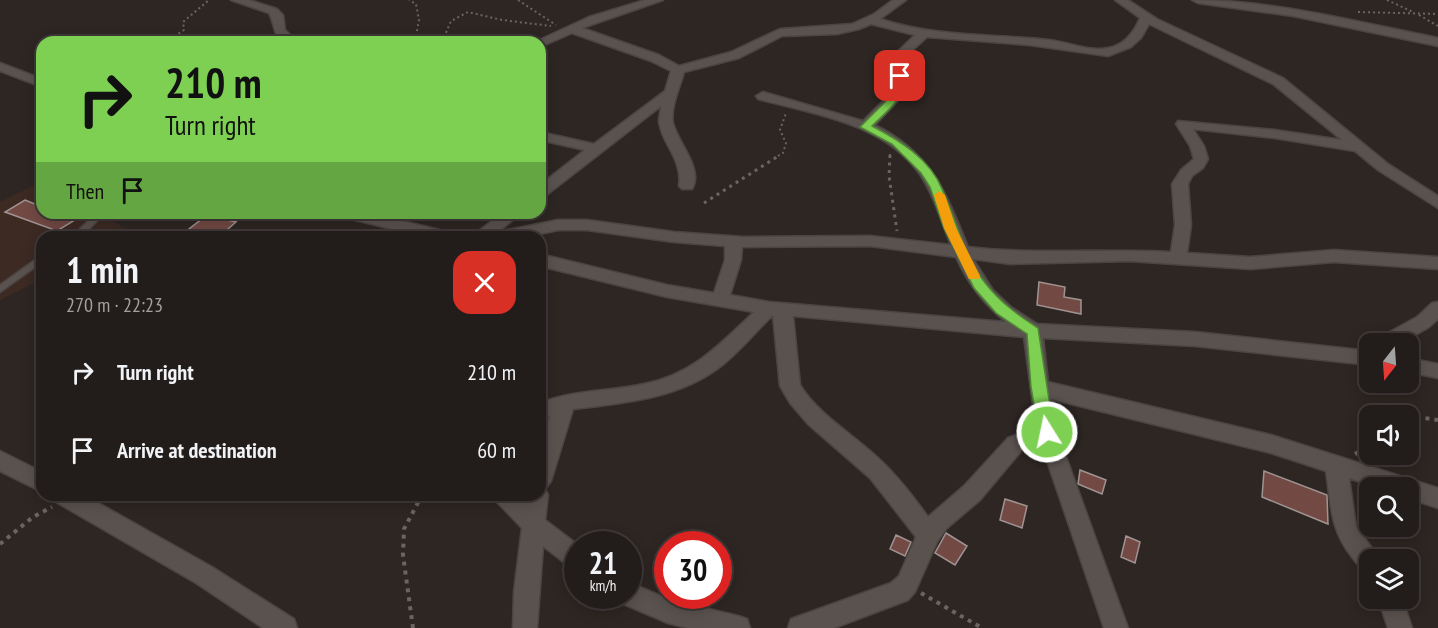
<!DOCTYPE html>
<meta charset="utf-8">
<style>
body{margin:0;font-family:"PT Sans Narrow",sans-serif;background:#2a2523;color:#f1f3f6;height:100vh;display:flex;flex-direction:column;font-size:22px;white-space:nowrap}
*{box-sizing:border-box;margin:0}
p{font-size:20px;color:#a2a1a2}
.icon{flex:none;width:33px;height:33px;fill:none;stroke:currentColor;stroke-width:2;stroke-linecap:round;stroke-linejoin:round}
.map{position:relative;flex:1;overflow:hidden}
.side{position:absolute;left:36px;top:231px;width:510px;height:270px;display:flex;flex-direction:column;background:#221c1a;border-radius:18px;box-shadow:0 3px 15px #0003,0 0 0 2px #3f3a39}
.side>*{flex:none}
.hud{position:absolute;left:36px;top:36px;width:510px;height:183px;border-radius:18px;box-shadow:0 3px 15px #0003,0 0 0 2px #3f3a39;background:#7ed053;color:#111;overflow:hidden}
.needle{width:39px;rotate:197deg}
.fabs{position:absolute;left:1359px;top:333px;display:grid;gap:12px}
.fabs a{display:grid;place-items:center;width:60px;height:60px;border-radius:12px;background:#221c1a;box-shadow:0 3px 15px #0003,0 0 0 2px #3f3a39;font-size:30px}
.speed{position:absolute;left:564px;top:531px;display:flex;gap:12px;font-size:30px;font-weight:700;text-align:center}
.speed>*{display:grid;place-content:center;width:78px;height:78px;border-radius:50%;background:#221c1a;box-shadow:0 3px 15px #0003,0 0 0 2px #3f3a39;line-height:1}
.speed small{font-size:15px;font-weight:400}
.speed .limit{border:9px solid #d22;background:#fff;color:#111}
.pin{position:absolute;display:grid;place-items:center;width:51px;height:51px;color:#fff;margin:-26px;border-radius:12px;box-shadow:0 3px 9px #0006}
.me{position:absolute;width:66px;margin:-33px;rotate:350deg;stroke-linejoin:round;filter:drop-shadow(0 0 4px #0008)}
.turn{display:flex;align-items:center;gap:21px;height:126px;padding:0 30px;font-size:27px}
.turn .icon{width:78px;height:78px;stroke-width:2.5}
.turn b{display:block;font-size:42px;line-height:51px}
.then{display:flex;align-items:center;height:57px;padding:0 30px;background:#0003;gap:12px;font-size:22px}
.round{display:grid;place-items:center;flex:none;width:63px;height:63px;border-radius:18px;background:#2a2523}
.headline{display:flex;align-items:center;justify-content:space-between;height:102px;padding:0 30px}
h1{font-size:36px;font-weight:800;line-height:45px}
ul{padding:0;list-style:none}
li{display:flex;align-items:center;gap:18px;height:78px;padding:0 30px}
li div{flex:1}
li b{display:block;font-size:22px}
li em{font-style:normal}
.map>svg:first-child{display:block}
</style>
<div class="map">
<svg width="1438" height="628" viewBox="0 0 1438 628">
<rect width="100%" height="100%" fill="#2d2623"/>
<path fill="#3c2a23" d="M41 182 42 213H98L134 233 126 237H42V279L0 300V202Z"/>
<path fill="#734944" stroke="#9f9493" stroke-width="1.5" d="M25 200 42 207V213H57L75 220 57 231 5 212Z
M207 215 236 222 219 237 189 229Z
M1039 282 1065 287 1064 297 1081 300V314L1037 305Z
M1080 470 1106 480 1102 494 1078 484Z
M1264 471 1327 495 1328 524 1262 497Z
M1005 499 1027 506 1022 528 1000 520Z
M946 533 967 546 955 565 935 553Z
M896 535 911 542 905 556 890 549Z
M1126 536 1140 542 1135 563 1121 557Z"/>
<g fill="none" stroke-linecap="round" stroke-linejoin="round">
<g stroke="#4a4442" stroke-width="3">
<path id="lane" d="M84 213H92L98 220 81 237H72L89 220Z
M42 255V262L0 292V285Z"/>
</g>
<g stroke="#4a4442" stroke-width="3">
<path id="street" d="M231 0H249L277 9 283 15 285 30 298 42C270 42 278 31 269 13Z
M645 0H663L582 28 659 55 679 66 731 52 780 29 852 24 874 14 893 0H906L880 19C935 37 993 34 1049 40 1068 42 1089 52 1108 48 1125 45 1134 32 1140 18L1115 0H1128L1157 19 1283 78 1388 164 1438 196V208L1378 170 1355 151 1275 138 1193 129 1204 146 1208 159 1203 168 1192 176 1188 184 1191 225 1187 253 1250 257 1334 250 1438 257V269L1334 262 1250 269 1130 261 1011 264 973 259 993 290 1011 307 1037 324 1195 332 1370 351V365L1195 346 1043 338 1048 382 1271 435 1438 488V508L1408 498V488H1377L1349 478 1356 527 1381 560H1370V572C1361 569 1357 564 1352 557 1330 530 1331 504 1326 471L1271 453 1051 399 1057 432 1128 628H1104L1041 443 1022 450 980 500 947 528 937 542 915 592 908 600 834 628H788L791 619 891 583 899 576 916 537 870 478 808 424 790 403 780 386 773 315C755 332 738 354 717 369 676 399 622 403 573 409L551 481 545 489 548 495 545 520 578 545V570L570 567 543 546 537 628H513L514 592 522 528 497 502 494 495H520L525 501 526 495H540V448L550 416 540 420V403C576 389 608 392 644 384 693 374 719 345 754 312L667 297 540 266V254L667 285 714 293 725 260V246L674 242 587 230H558L526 237H474L476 233 503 213H521L498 232 558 220H587L674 232 743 237 870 236 951 245C941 221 934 195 919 173 883 123 814 114 758 99L756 96 763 92 863 121 892 92V57L915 35 871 24 859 29 837 34 782 36 739 58 684 72C680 87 670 108 673 123 678 143 704 169 692 189H682L679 186C683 159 661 143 659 121 659 116 661 111 661 106L545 196 540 198V185L585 150 540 140V132L594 144 665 91 671 71 651 61 572 33 540 47V42H535L589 17ZM1149 24 1273 84 1342 140 1275 130 1178 121 1176 124 1190 146 1194 159 1181 170 1172 184 1175 225 1171 252C1103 248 1035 255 968 247 946 193 931 152 875 125L905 93 906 87 904 58 927 37 1030 45 1108 56 1131 47 1141 38ZM870 246 956 257C968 284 983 304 1006 322L769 302 730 295 741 260 742 247ZM793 316 1024 337 1036 427 1008 438 964 486 928 517C913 496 897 475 877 457 851 433 819 415 800 385Z
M1192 0C1275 0 1357 22 1438 38V46L1293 16 1198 3Z
M0 63 42 79V87L0 71Z
M341 213H369L452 233 454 237H425L343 217Z
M1438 302V319L1429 327 1400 344H1375L1377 339 1417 317 1432 303Z
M1408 358 1438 364V378L1408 372Z
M0 451 42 472V492L0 471Z
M53 495H84L212 567 294 619 297 628H263L196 583 56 502Z
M628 582 668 599 738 616 747 619 750 628H688L668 623 619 602 617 596H628Z
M1378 598H1402L1412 628H1388Z"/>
</g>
<path stroke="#6b6462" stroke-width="2" stroke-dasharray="2 3" stroke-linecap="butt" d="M518 0 556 25
M1387 0 1413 12
M1358 12 1438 14
M1419 15 1438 26
M166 42 184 30 183 22 209 0
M408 42 416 36 419 20 416 4 409 0
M442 42 451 21 468 12 502 20 551 26
M778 156 783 153 786 143 780 130 786 113
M890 156V154"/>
<path stroke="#6b6462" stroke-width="3" stroke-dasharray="3 4.5" stroke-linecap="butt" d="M890 155 889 176 897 231
M704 203 780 155"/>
<path stroke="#6b6462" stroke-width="4" stroke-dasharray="4 5" stroke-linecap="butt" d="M1408 420 1418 417 1438 420
M1355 454 1370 446
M0 544 33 517 52 507
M921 593 982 628
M413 628 403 555 404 529 422 495"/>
<use href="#lane" fill="#5a524f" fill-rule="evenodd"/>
<use href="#street" fill="#5a524f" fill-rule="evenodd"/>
</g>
<path fill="#7ed053" stroke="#528736" stroke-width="1.5" d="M896 74 904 76C905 99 887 111 872 126 899 140 930 159 942 189 956 220 964 257 986 284 1001 303 1018 315 1038 328L1054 432 1052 437 1047 439 1041 437 1039 432 1031 387 1027 334 996 313 974 288 944 228 930 187 921 173 892 144 860 127 890 97 895 87Z"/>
<path fill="#f59e0b" d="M939 191 945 195 956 228 980 276 979 279H969L944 228 934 195Z"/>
</svg>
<div class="fabs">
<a><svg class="needle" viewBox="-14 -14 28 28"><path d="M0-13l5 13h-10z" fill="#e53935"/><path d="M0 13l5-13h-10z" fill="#a2a1a2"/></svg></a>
<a><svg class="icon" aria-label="sound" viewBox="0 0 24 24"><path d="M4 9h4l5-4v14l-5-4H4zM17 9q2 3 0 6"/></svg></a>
<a><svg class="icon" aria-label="search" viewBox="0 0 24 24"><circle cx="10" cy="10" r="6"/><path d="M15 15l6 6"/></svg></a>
<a><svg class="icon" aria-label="layers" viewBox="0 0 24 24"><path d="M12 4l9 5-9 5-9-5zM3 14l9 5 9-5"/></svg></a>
</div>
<div class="speed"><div>21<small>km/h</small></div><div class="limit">30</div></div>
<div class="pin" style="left:900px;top:76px;background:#d93025"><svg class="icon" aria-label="arrive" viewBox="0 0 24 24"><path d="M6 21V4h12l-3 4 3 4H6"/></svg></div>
<svg class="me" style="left:1047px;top:432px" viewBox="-20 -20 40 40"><circle r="17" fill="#7ed053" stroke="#fff" stroke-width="3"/><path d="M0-11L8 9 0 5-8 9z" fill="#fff"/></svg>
<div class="hud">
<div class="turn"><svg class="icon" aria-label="right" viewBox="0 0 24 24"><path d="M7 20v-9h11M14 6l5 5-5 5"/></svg><div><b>210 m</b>Turn right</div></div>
<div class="then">Then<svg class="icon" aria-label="arrive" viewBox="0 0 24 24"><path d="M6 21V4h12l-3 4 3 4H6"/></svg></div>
</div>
<section class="side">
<div class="headline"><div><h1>1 min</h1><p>270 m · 22:23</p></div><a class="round" style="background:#d93025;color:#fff"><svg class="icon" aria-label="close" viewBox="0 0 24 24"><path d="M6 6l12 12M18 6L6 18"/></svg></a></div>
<ul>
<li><svg class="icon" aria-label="right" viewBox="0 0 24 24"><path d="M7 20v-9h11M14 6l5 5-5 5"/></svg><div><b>Turn right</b></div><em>210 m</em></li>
<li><svg class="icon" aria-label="arrive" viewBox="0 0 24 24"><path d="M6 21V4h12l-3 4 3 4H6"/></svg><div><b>Arrive at destination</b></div><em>60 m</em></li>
</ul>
</section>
</div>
